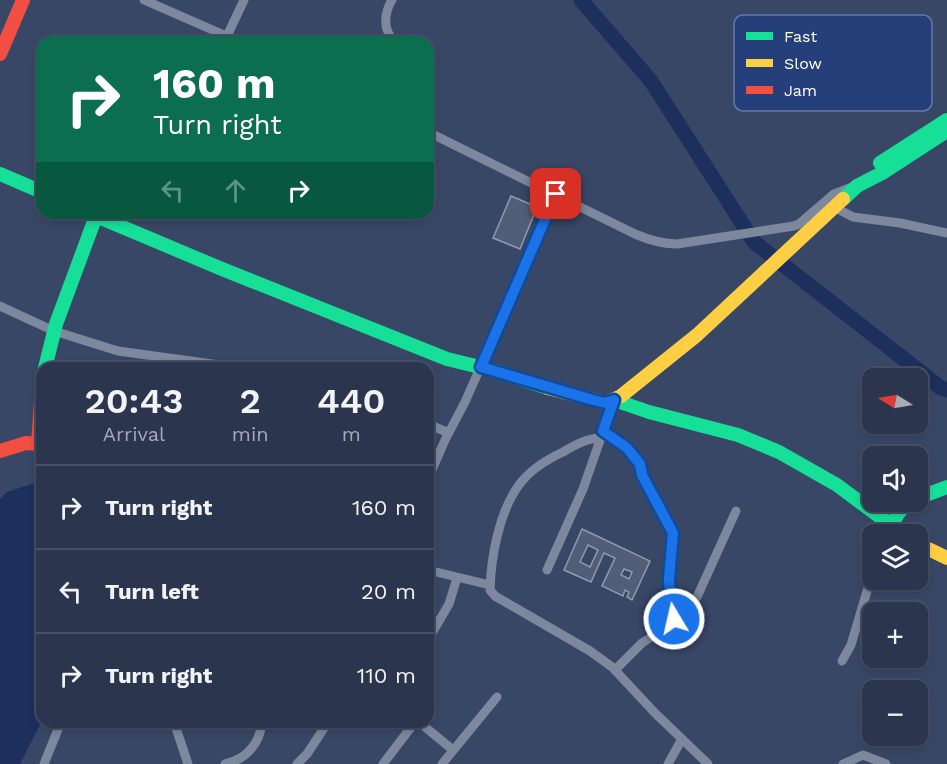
<!DOCTYPE html>
<meta charset="utf-8">
<style>
body{margin:0;font-family:"Work Sans",sans-serif;background:#374057;color:#f1f3f6;height:100vh;display:flex;flex-direction:column;font-size:22px;white-space:nowrap}
*{box-sizing:border-box;margin:0}
p{font-size:20px;color:#a6abb6}
.icon{flex:none;width:33px;height:33px;fill:none;stroke:currentColor;stroke-width:2;stroke-linecap:round;stroke-linejoin:round}
.map{position:relative;flex:1;overflow:hidden}
.sheet{position:absolute;left:36px;top:362px;width:398px;height:366px;display:flex;flex-direction:column;background:#2b354d;border-radius:18px;box-shadow:0 3px 9px #0003,0 0 0 2px #475065}
.sheet>*{flex:none}
.banner{position:absolute;left:36px;top:36px;width:398px;height:183px;border-radius:18px;box-shadow:0 3px 9px #0003,0 0 0 2px #475065;background:#0b6e4f;color:#fff;overflow:hidden}
.needle{width:39px;rotate:281deg}
.controls{position:absolute;left:862px;top:368px;display:grid;gap:12px}
.controls a{display:grid;place-items:center;width:66px;height:66px;border-radius:12px;background:#2b354d;box-shadow:0 3px 9px #0003,0 0 0 2px #475065;font-size:30px}
.pin{position:absolute;display:grid;place-items:center;width:51px;height:51px;color:#fff;margin:-26px;border-radius:12px;box-shadow:0 3px 9px #0006}
.me{position:absolute;width:66px;margin:-33px;rotate:351deg;stroke-linejoin:round;filter:drop-shadow(0 0 4px #0008)}
.turn{display:flex;align-items:center;gap:21px;height:126px;padding:0 18px;font-size:27px}
.turn .icon{width:78px;height:78px;stroke-width:2.5}
.turn b{display:block;font-size:42px;line-height:51px}
.lanes{display:flex;align-items:center;height:57px;padding:0 18px;background:#0003;justify-content:center;gap:30px;direction:ltr}
.lanes .off{opacity:.35}
.eta{display:flex;justify-content:space-evenly;align-items:center;height:102px;text-align:center}
.eta b{font-size:36px;font-weight:600;line-height:42px}
ul{padding:0;list-style:none}
li{display:flex;align-items:center;gap:18px;height:84px;padding:0 18px;border-top:2px solid #475065}
li div{flex:1}
li b{display:block;font-size:22px}
li em{font-style:normal}
.map>svg:first-child{display:block}
</style>
<div class="map">
<svg width="947" height="764" viewBox="0 0 947 764">
<rect width="100%" height="100%" fill="#394767"/>
<path fill="#1c2f5d" d="M38 482 42 483V721L20 764H0V499L7 492Z"/>
<g fill="none" stroke-linecap="round" stroke-linejoin="round">
<path stroke="#1c2f5d" stroke-width="15" d="M581 0 651 81 754 242 941 388 947 390"/>
</g>
<path fill="#515e77" stroke="#909aad" stroke-width="1.5" fill-rule="evenodd" d="M511 196 537 207 520 249 493 238Z
M582 529 650 561 632 600 627 597 629 592 625 590 623 596 602 586 615 558 604 553 591 582 564 570ZM588 545 598 550 590 567 580 562ZM624 569 632 572 629 579 621 575Z"/>
<g fill="none" stroke-linecap="round" stroke-linejoin="round">
<path stroke="#7d889e" stroke-width="9" d="M144 0 240 42
M392 0C384 13 382 32 396 42
M227 36 244 0
M428 132 635 234C649 240 661 244 677 244L794 226 799 224 834 194 852 187
M834 207 853 217 900 223 947 233
M0 306 54 331 118 351 241 368
M428 424 449 433
M604 431 627 448 640 464 642 475 673 533 669 579 670 597 674 619
M601 438C587 438 575 445 563 452 548 459 529 471 519 485 499 512 491 557 490 590L495 596 590 651 612 667 655 713 708 764
M428 479 445 440 465 402 557 194
M428 570 490 585
M547 570 583 489 614 400
M428 640 449 604 457 578
M842 661 851 645 873 571
M615 670 642 643 667 627 697 597 736 511
M174 722 188 764
M419 722 453 750
M44 764 61 722
M225 764C247 759 260 743 262 722
M297 764 307 754 328 722
M383 764 415 722
M442 764 497 697
M668 764 682 739
M843 764 863 755 886 764"/>
<path stroke="#16e098" stroke-width="14" d="M880 163 947 120
M0 174 42 192
M843 199 857 186 884 172 947 131
M89 213 222 269 447 359 496 371 548 388
M45 368 56 324 96 216
M614 400 649 412 738 435 779 452 837 485 903 534
M918 498 947 487
M891 525 900 511 913 501"/>
<path stroke="#ffcf43" stroke-width="14" d="M548 388 606 403 621 396 697 335 843 199
M918 544 947 558"/>
<path stroke="#f24e42" stroke-width="14" d="M0 54 23 0
M0 451 26 443 38 444 42 387"/>
</g>
<g fill="none" stroke-linecap="round" stroke-linejoin="round">
<g stroke="#114b97" stroke-width="15">
<path id="route" d="M556 194 481 367 593 400 606 403 614 400 603 431 627 448 640 464 642 475 673 533 669 579 670 597 674 619"/>
</g>
<use href="#route" stroke="#1a73e8" stroke-width="10"/>
</g>
<rect x="734" y="15" width="198" height="96" rx="9" fill="#253f7b" stroke="#6679a3" stroke-width="1.5"/>
<rect x="746" y="32" width="27" height="8" fill="#16e098"/>
<rect x="746" y="59" width="27" height="8" fill="#ffcf43"/>
<rect x="746" y="86" width="27" height="8" fill="#f24e42"/>
<g font-size="16" fill="#fff">
<text x="784" y="42">Fast</text>
<text x="784" y="69">Slow</text>
<text x="784" y="96">Jam</text>
</g>
</svg>
<div class="controls">
<a><svg class="needle" viewBox="-14 -14 28 28"><path d="M0-13l5 13h-10z" fill="#e53935"/><path d="M0 13l5-13h-10z" fill="#a6abb6"/></svg></a>
<a><svg class="icon" aria-label="sound" viewBox="0 0 24 24"><path d="M4 9h4l5-4v14l-5-4H4zM17 9q2 3 0 6"/></svg></a>
<a><svg class="icon" aria-label="layers" viewBox="0 0 24 24"><path d="M12 4l9 5-9 5-9-5zM3 14l9 5 9-5"/></svg></a>
<a>+</a>
<a>−</a>
</div>
<div class="pin" style="left:556px;top:194px;background:#d93025"><svg class="icon" aria-label="arrive" viewBox="0 0 24 24"><path d="M6 21V4h12l-3 4 3 4H6"/></svg></div>
<svg class="me" style="left:674px;top:619px" viewBox="-20 -20 40 40"><circle r="17" fill="#1a73e8" stroke="#fff" stroke-width="3"/><path d="M0-11L8 9 0 5-8 9z" fill="#fff"/></svg>
<div class="banner">
<div class="turn"><svg class="icon" aria-label="right" viewBox="0 0 24 24"><path d="M7 20v-9h11M14 6l5 5-5 5"/></svg><div><b>160 m</b>Turn right</div></div>
<div class="lanes"><svg class="icon off" aria-label="left" viewBox="0 0 24 24"><path d="M17 20v-9H6M10 6l-5 5 5 5"/></svg><svg class="icon off" aria-label="ahead" viewBox="0 0 24 24"><path d="M12 20V5M6 11l6-6 6 6"/></svg><svg class="icon" aria-label="right" viewBox="0 0 24 24"><path d="M7 20v-9h11M14 6l5 5-5 5"/></svg></div>
</div>
<section class="sheet">
<div class="eta">
<div><b>20:43</b><p>Arrival</p></div>
<div><b>2</b><p>min</p></div>
<div><b>440</b><p>m</p></div>
</div>
<ul>
<li><svg class="icon" aria-label="right" viewBox="0 0 24 24"><path d="M7 20v-9h11M14 6l5 5-5 5"/></svg><div><b>Turn right</b></div><em>160 m</em></li>
<li><svg class="icon" aria-label="left" viewBox="0 0 24 24"><path d="M17 20v-9H6M10 6l-5 5 5 5"/></svg><div><b>Turn left</b></div><em>20 m</em></li>
<li><svg class="icon" aria-label="right" viewBox="0 0 24 24"><path d="M7 20v-9h11M14 6l5 5-5 5"/></svg><div><b>Turn right</b></div><em>110 m</em></li>
</ul>
</section>
</div>
